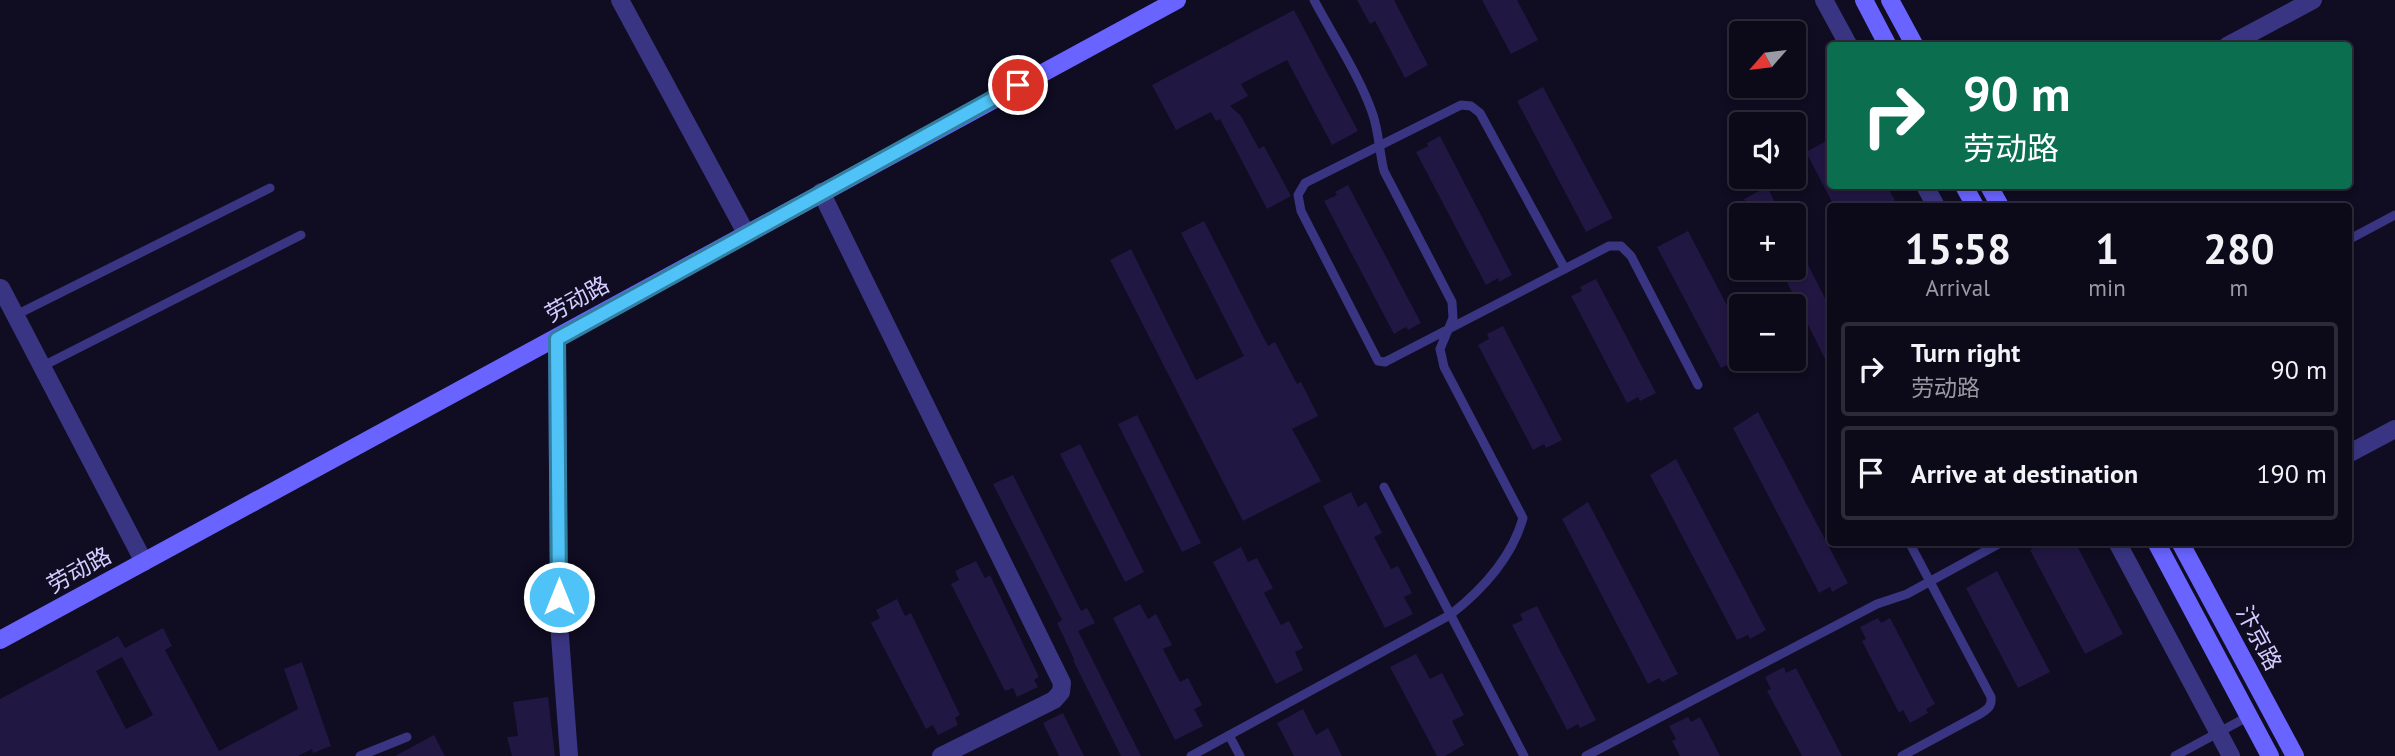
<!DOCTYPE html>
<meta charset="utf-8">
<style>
body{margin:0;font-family:"PT Sans","Noto Sans SC",sans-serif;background:#151222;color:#f1f3f6;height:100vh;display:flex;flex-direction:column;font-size:26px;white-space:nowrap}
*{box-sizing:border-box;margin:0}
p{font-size:23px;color:#9a9aa2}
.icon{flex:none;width:38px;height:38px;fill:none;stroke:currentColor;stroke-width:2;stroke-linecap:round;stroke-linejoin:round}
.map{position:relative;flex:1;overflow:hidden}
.details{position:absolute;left:1827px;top:203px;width:525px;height:343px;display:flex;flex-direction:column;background:#0c0919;border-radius:7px;box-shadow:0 4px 10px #0003,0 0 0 2px #2c2a38}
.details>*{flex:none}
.banner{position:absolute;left:1827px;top:42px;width:525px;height:147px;border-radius:7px;box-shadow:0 4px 10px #0003,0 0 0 2px #2c2a38;background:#0b6e4f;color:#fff;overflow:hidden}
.needle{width:46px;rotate:242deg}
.fabs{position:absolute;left:1729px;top:21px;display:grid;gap:14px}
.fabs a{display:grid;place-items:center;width:77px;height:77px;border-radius:7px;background:#0c0919;box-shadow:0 4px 10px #0003,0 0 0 2px #2c2a38;font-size:35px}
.pin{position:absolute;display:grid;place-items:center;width:60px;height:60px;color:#fff;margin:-30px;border:4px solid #fff;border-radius:50%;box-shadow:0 2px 7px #0007}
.me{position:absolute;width:77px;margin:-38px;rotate:0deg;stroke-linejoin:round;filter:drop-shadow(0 0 5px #0008)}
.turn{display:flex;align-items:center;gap:24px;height:147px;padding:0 21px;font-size:32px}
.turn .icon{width:91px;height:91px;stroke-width:2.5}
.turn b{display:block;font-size:49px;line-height:60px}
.eta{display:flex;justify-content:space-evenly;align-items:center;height:119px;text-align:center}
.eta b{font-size:42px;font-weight:800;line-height:49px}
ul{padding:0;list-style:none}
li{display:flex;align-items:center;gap:21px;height:94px;margin:0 14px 10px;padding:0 7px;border:4px solid #2c2a38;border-radius:7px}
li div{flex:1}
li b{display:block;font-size:26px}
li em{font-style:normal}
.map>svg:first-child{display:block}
</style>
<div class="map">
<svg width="2395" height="756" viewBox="0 0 2395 756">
<rect width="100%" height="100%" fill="#100c21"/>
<path fill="#211743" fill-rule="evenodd" d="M1357 0H1394L1428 65 1405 78 1375 21 1370 24Z
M1482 0H1517L1538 40 1511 54Z
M1294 10 1358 131 1332 145 1287 60 1241 84 1248 96 1230 106 1241 116 1259 149 1264 146 1291 196 1267 209 1220 119 1216 121 1211 112 1176 130 1152 85Z
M1543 87 1613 218 1586 232 1517 101Z
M1440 136 1512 275 1499 282 1498 278 1486 285 1416 152 1428 146 1427 143Z
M1830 139V186H1887L1898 206H1834L1806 152Z
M1348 185 1421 323 1408 330 1406 327 1394 334 1324 201 1337 195 1335 192Z
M1767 187 1782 215H1752L1744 199Z
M1204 221 1268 346 1275 342 1297 384 1301 382 1318 416 1292 429 1321 481 1243 521 1110 260 1131 249 1196 380 1244 356 1181 233Z
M1688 231 1741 332V358L1721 368 1657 247Z
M1794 237 1830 308V369L1780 268H1794Z
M1596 279 1656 393 1640 401 1638 397 1627 403 1571 296 1582 291 1580 287Z
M1503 326 1562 440 1546 448 1544 444 1533 450 1478 345 1489 339 1487 334Z
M1758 412 1848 583 1832 592 1830 587 1819 593 1733 428Z
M1137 415 1201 543 1182 552 1118 424Z
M1080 444 1144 572 1125 582 1060 454Z
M1676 459 1766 630 1750 639 1748 635 1737 640 1650 475Z
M1013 475 1081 611 1087 608 1095 623 1078 631 1141 756H1121L1073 660 1074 659 1057 623 1062 620 993 484Z
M1351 492 1358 507 1366 502 1382 533 1374 537 1391 569 1398 566 1412 593 1404 597 1413 614 1385 628 1323 506Z
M1588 502 1678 674 1662 682 1659 678 1648 684 1562 519Z
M2043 542H2075L2123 634 2085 654 2030 550Z
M1241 547 1248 562 1257 558 1273 588 1264 593 1281 625 1289 621 1303 648 1295 652 1303 670 1276 684 1213 562Z
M976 561 985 578 990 575 1039 677 1034 680 1038 687 1017 697 1013 688 1005 691 951 584 959 580 955 571Z
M1997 571 2050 672 2018 688 1966 588Z
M897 599 905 616 911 613 960 715 955 718 958 725 938 735 933 725 926 729 871 623 880 618 876 610Z
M1140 604 1148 619 1156 614 1172 645 1163 649 1180 682 1188 678 1202 705 1194 709 1203 726 1175 740 1113 618Z
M1537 606 1596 720 1580 728 1578 724 1567 730 1512 625 1523 620 1520 614Z
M1878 618 1881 623 1890 618 1935 704 1926 709 1928 713 1910 723 1903 710 1899 713 1862 641 1866 639 1860 627Z
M163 628 172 646 165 650 219 751 298 709 284 669 302 662 331 746 313 753 312 749 298 756H0V699L118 636 125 648ZM122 657 153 715 126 729 96 671Z
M1416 654 1430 679 1442 673 1464 715 1452 721 1464 745 1445 756H1437L1390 667Z
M1784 667 1786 673 1796 668 1842 756H1802L1767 691 1771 689 1765 677Z
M548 697 555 756H512L507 737 518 736 513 702Z
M1303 709 1316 735 1328 728 1342 756H1294L1277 723Z
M1063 713 1084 756H1059L1043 723Z
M1688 717 1691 722 1700 717 1720 756H1680L1672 741 1676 739 1669 726Z
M434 735 445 756H395Z"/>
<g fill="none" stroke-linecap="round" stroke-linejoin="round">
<path stroke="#393582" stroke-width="9" d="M2348 240 2395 215
M1565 269 1480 113 1471 106 1461 105 1305 183 1298 195 1301 211 1378 361 1385 362 1609 246H1621L1631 256 1698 385
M14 316 270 188
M41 367 301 235
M1384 487 1524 756
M1229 735 1240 756
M360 756 407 737
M1191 756 1450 615C1482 590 1512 557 1523 518L1444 367 1440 349 1453 318 1452 302 1384 171C1379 151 1379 131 1372 112 1358 73 1333 36 1314 0
M1586 756 1877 604 1907 594 2002 542
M1902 756 1980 714C1988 709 1992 706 1991 697L1909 542
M2175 756 2249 716"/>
<path stroke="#393582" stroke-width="18" d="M620 0 746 233
M1824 0 1849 46
M2227 46 2313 0
M1925 186 1936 206
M821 192 1062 683 1061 692 1054 700 941 756
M1 288 144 562
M557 339 559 623 569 756
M2348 454 2395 429
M2117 542 2231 756"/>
<path stroke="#6963ff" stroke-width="18" d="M1864 0 1888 46
M1890 0 1915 46
M1964 186 1975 206
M1989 186 2000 206
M2156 542 2270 756
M2180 542 2295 756
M0 640 1177 0"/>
</g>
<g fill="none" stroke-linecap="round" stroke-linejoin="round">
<g stroke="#337fa1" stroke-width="18">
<path id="route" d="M559 597 557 339 1018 85"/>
</g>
<use href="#route" stroke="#4fc3f7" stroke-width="12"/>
</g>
<g text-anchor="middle" stroke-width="7" stroke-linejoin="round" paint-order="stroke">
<g font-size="23" fill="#d2ccff" stroke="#100c21">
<text transform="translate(577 299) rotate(-29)" y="8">劳动路</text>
<text transform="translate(79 570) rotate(-29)" y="8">劳动路</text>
<text transform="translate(2259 638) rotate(62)" y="8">汴京路</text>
</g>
</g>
</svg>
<div class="fabs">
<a><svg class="needle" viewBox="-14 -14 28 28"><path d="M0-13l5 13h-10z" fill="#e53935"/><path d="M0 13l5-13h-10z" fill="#9a9aa2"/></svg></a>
<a><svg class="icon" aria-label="sound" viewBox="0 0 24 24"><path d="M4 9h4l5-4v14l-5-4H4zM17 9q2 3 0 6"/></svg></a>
<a>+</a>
<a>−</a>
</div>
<div class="pin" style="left:1018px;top:85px;background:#d93025"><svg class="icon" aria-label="arrive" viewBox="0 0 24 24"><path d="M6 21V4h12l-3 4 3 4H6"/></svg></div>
<svg class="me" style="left:559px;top:597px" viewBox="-20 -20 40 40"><circle r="17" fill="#4fc3f7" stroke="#fff" stroke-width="3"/><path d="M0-11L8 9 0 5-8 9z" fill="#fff"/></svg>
<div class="banner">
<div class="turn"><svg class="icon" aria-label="right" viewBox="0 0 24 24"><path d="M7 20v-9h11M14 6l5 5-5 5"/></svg><div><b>90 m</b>劳动路</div></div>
</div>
<section class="details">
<div class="eta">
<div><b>15:58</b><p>Arrival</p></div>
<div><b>1</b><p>min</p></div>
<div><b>280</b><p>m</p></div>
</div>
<ul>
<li><svg class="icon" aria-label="right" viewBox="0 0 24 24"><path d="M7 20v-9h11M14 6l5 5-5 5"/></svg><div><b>Turn right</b><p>劳动路</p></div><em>90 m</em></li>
<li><svg class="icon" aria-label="arrive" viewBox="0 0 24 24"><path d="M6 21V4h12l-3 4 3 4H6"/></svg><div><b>Arrive at destination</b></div><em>190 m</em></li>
</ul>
</section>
</div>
